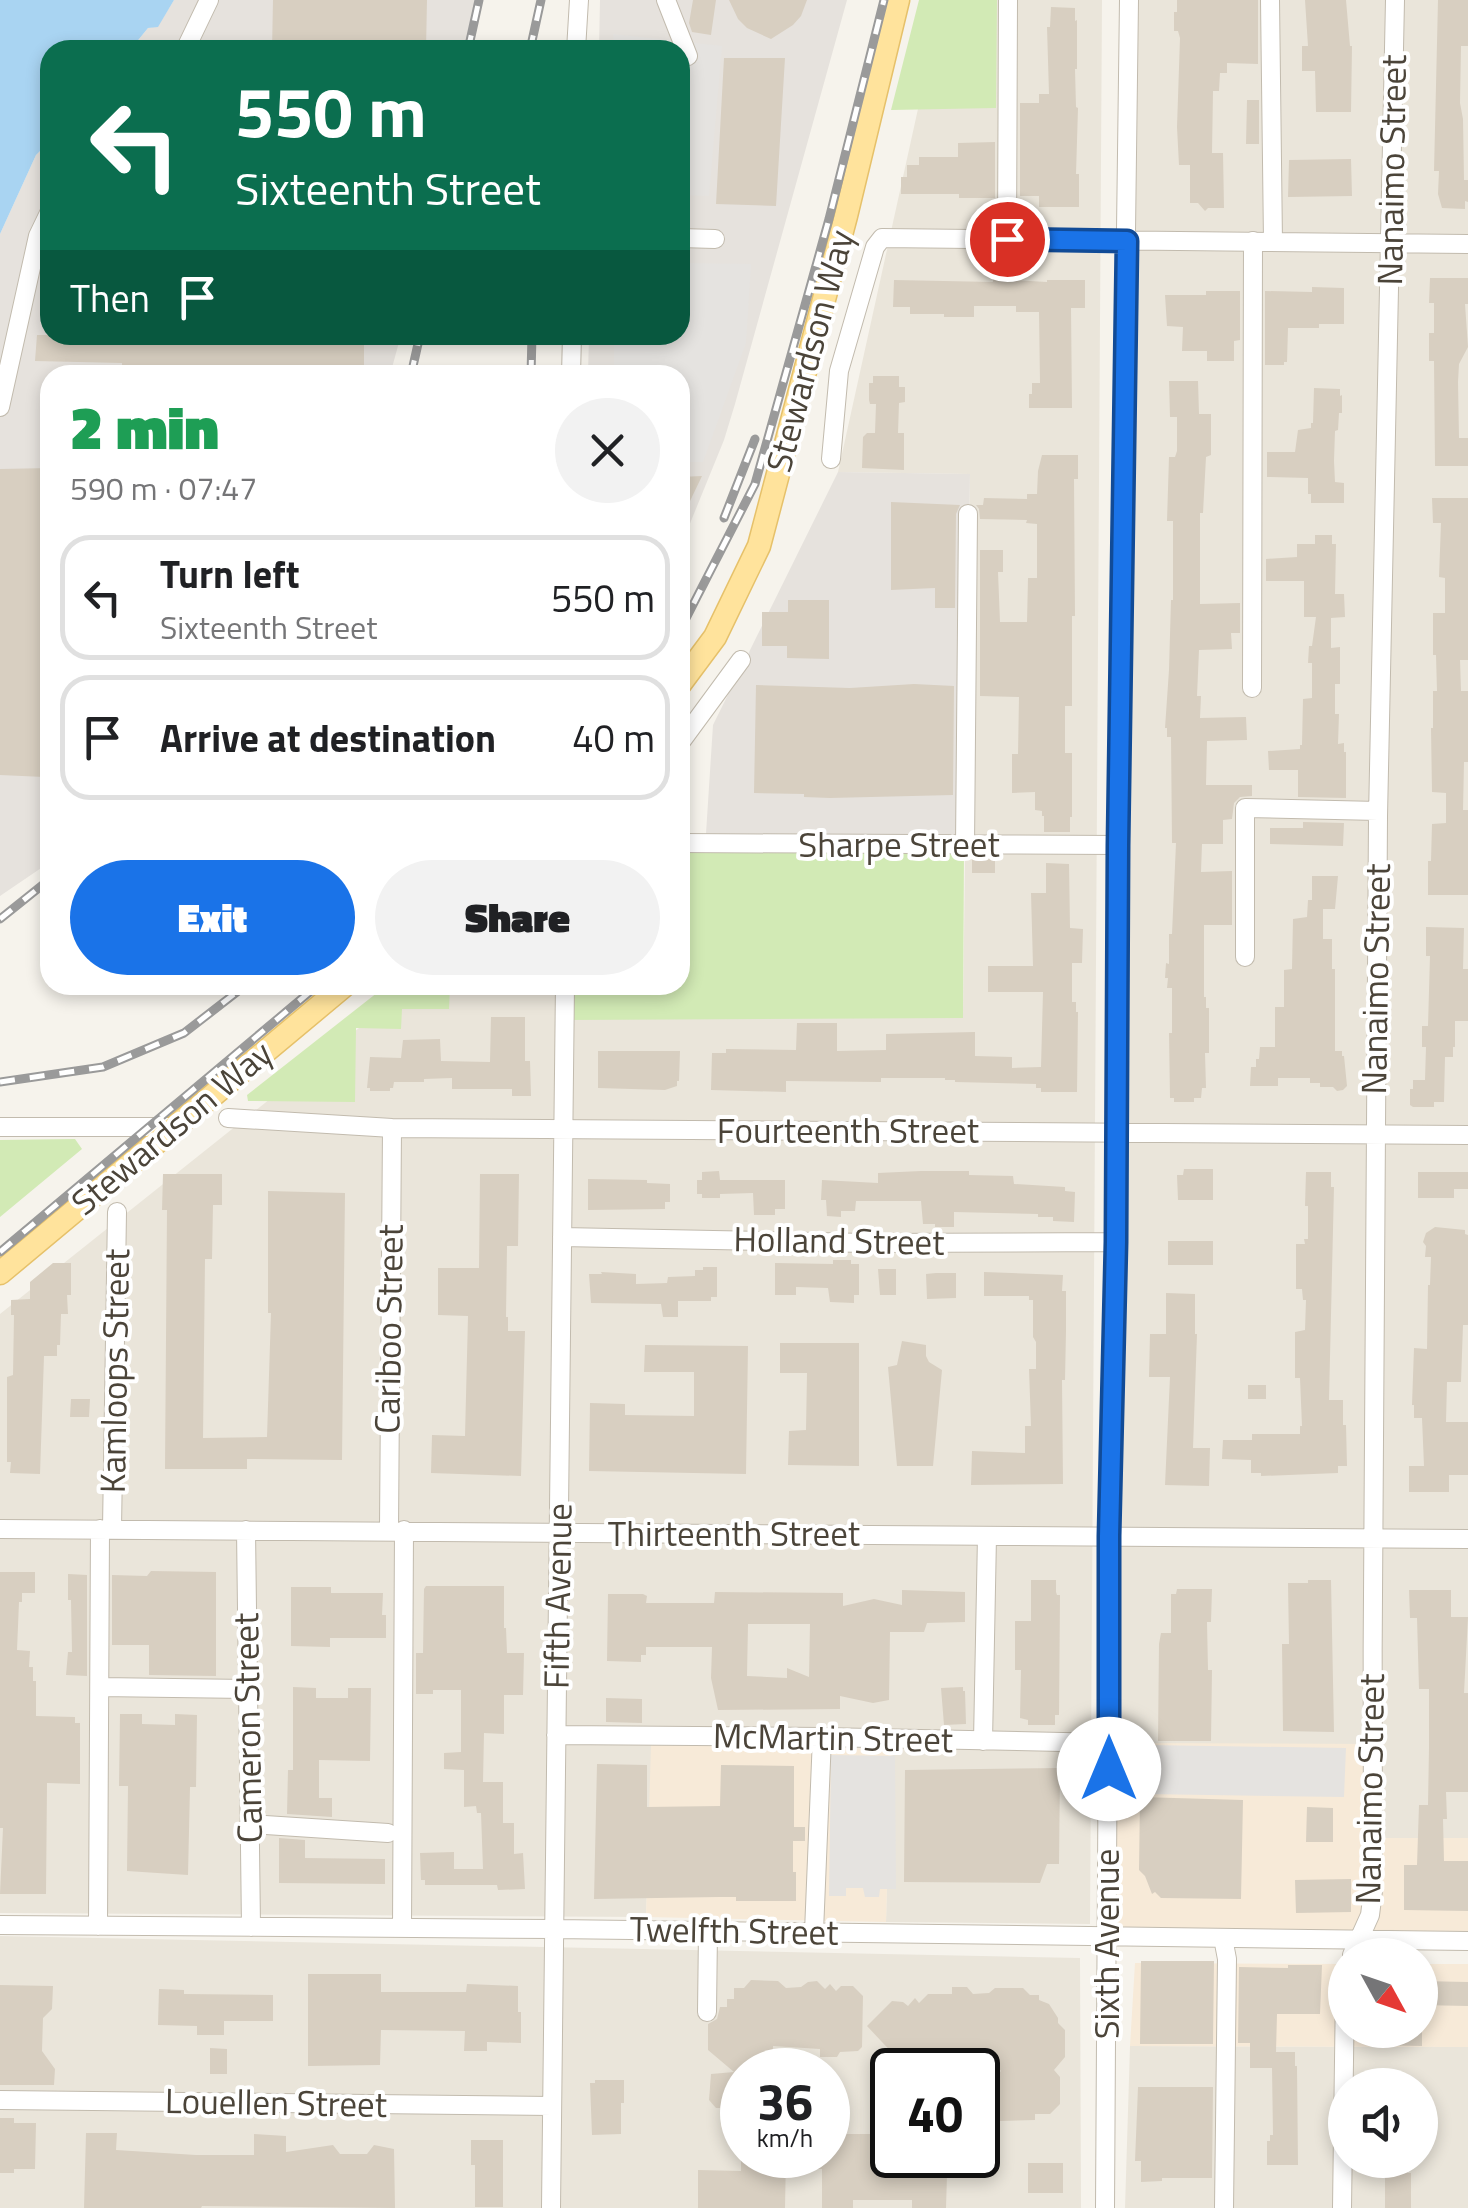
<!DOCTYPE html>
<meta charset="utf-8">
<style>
body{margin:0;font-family:"Titillium Web",sans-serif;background:#f2f2f2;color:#202124;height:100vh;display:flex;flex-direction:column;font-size:38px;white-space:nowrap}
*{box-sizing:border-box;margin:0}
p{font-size:32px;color:#757577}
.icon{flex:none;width:55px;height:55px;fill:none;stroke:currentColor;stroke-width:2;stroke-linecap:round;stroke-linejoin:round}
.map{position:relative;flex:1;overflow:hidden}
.sheet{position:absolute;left:40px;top:365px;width:650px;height:630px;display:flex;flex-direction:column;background:#fff;border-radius:30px;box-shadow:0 5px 15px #0003}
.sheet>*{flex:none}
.banner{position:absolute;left:40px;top:40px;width:650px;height:305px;border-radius:30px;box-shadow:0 5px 15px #0003;background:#0b6e4f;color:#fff;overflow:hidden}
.needle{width:65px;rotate:130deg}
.buttons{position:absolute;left:1328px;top:1938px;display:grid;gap:20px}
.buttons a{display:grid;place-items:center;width:110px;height:110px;border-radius:50%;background:#fff;box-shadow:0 5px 15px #0003;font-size:50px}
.speed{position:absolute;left:720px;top:2048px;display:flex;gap:20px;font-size:50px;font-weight:700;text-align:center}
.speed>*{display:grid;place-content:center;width:130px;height:130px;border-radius:50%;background:#fff;box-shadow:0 5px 15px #0003;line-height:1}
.speed small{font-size:25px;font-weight:400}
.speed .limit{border:5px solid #111;border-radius:15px;background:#fff;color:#111}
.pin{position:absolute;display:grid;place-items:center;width:85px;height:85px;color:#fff;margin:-42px;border:5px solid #fff;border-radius:50%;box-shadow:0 2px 10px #0007}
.me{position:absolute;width:110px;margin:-55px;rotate:0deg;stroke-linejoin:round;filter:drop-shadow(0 0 8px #0008)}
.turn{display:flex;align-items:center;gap:35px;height:210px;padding:0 30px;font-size:45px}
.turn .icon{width:130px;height:130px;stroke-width:2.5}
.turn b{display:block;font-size:70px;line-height:85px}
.then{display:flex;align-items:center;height:95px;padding:0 30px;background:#0003;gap:20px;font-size:38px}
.round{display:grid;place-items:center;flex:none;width:105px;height:105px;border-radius:52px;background:#f2f2f2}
.overview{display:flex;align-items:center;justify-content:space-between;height:170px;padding:0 30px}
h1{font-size:60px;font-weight:800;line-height:75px;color:#1e9e55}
.action{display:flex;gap:20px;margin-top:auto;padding:20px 30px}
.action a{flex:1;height:115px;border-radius:60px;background:#1a73e8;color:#fff;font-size:40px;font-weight:800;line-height:115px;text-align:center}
.action a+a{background:#f2f2f2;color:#202124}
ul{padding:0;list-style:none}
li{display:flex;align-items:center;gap:30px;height:125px;margin:0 20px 15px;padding:0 10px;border:5px solid #e0e0e0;border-radius:30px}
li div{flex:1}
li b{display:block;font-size:38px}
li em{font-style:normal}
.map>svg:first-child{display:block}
</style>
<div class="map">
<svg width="1468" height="2208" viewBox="0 0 1468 2208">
<rect width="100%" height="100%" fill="#f6f3ec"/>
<path fill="#eae5da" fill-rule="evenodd" d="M942 0H1102L1090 1924 886 1922 890 1749 652 1745 646 1917 0 1913V1314L413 985H565L963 1017 970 474 838 472Z
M1129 0H1468V1838H1373L1109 1743Z
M0 1936 1080 1958 1081 2208H0ZM742 2070H828V2155H742ZM892 2070H978V2155H892Z
M1130 2046 1468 2047V2208H1125ZM1345 2085H1420V2160H1345Z"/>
<path fill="#f7ead8" d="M1109 1743 1373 1744V1838H1468V1941L1107 1936Z
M651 1745 891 1749 886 1922 646 1917Z
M1135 1963 1345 1964V2030H1420V1964H1468V2047L1130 2046Z"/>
<path fill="#e6e2dd" d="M174 0H477L465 50H130L148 28 158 26Z
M600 0H847L735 404 724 440 680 548V375H588L589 335H680V50H599Z
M50 141V335H401L390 375H50V862L0 896V234L36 155Z
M838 472 970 474 964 851 705 849 713 725Z"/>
<path fill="#d2eab5" d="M919 0H997L996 108 891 110Z
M705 849 964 851 963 1018 565 1020V985H680V853Z
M387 985H450L449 1009H402L401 1029 356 1028 355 1102 248 1101 247 1095Z
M75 1139 82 1149 0 1217V1140Z"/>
<path fill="#e5e3e0" d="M613 34 722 46 709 196 680 195V50H614Z
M680 263 751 264 746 343 703 462H680V375H614V335H680Z
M1147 1745 1346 1748 1344 1797 1145 1794Z
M831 1755 895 1756 896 1889H880L879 1897H865L863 1888H846V1896H829Z"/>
<path fill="#a9d4f2" d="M0 0H174L158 27 148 28 130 50H50V141L36 155 0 234Z"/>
<path fill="#d8cfc1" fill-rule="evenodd" d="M273 0H427L426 50H272Z
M693 0H716L711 35 692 32 689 23Z
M729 0H807L801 16 793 25 771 39 747 28 738 19Z
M1177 0H1258V64L1227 63V73H1220L1219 91H1213L1212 153H1223L1224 208H1208L1205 211 1198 203H1190V165H1179L1177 127 1180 38 1178 31H1174V12H1177Z
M1305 0H1346L1350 46H1352L1351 112H1316L1315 71H1302V46H1308Z
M1438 0H1468V46H1461L1460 103 1463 119 1464 180H1468V202L1465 201V209L1442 208 1438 194 1439 171H1434Z
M1051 7 1075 8V21L1077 20V69H1075L1076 107 1078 108 1076 174H1079V207H1039V196H1020V103H1039V94H1049L1047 27H1050Z
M724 58H785L776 206 716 204Z
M1247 100H1259V144H1246Z
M995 142V198H959V194H901V177H907V165H919V157H958V143Z
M1351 159 1352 196 1288 197 1289 160Z
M1430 278H1468V304H1465L1468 347 1459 364 1458 382 1459 438H1468V466H1435L1434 361H1429V333H1434V303H1429Z
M993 279 1047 282V280H1085V308H1071L1072 408H1029V394H1032V383H1040L1039 312H1016V306H974V317H944V314H910V307H893L894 280 993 282Z
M1312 287 1344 288V324H1319V328H1288L1287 362H1284V365H1265V291L1312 292Z
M1206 291H1240V340L1234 341V361H1207V351H1182L1183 327 1167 326 1165 295H1206Z
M37 335H364V375H122V363L35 361Z
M873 376H899V387H905V402L899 403 898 433H904V470L862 468 863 437 867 433H875L876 404H870L869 400V383H873Z
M1169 381H1198L1199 414H1211V455L1206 457 1203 513H1200V604L1240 603V633H1231L1232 649 1199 650 1197 696H1201L1200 718 1246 717 1247 740 1207 741 1206 785H1252V796L1240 797 1234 803 1232 819 1223 820V844H1202L1201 872 1232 871V925H1204V997H1206V1008H1209V1053H1205L1206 1088H1202L1201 1098H1194V1102H1174V1098H1170L1169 1033H1172V988H1167L1168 978H1165L1166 963 1169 964V934H1172L1176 843H1172L1171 737H1167V728H1165L1169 670 1171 600H1173V521H1167L1169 457H1175L1177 451V417H1170Z
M1314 388 1340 389V396L1342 395V413H1339L1338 430 1335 431 1334 461 1335 482 1344 483V503H1311V494H1308V478L1267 477V452H1295L1298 430 1311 428V423H1313Z
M1042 455H1078V479H1074L1075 616H1072V706H1065V753H1072V817H1070V832H1044V816H1042V811L1035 810V792L1012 793V754H1018L1019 697 980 696V550H1003V572H998L1000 622H1027L1028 578H1037V524L1026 523 1027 520 980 519 979 509 976 505H983L984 498 1027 499V494H1037L1038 471Z
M50 468V644H43L44 777 0 775V469Z
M702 476 680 522V477Z
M1432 498H1468V660H1460L1461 691H1468V762H1464L1463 810H1468V895H1428V861H1431L1432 824 1446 823V793L1432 792 1431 728H1433V691H1437L1436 655H1433V613H1445V578L1439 577 1441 523H1433Z
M891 502 960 505 956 514 955 608H935V588L891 590Z
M1315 535H1332V544H1336L1335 594H1344L1345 617 1331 618V648L1340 647V684H1335V714H1339L1338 744 1344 743V752H1346V798L1298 797V770H1269L1268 751 1300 749V745H1302L1303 699 1312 698V663H1308L1309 646H1312L1316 617H1304V581H1266V559L1297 557V544H1315Z
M788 600H829V659L787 658V646H762V612H788Z
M914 684 954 686 953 795 830 798 804 797V794L754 793 756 685 850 688Z
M1303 822 1344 823 1343 846 1270 844V828H1303Z
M972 857H995V873H972Z
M1046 863 1069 864 1070 928 1083 929 1082 963H1072V1002H1076V1012H1078L1077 1092H1041V1088H1036V1084L955 1082V1080H945V1078H881V1082L786 1081V1092L711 1090 712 1053H726V1049L796 1050 797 1023H837V1051L886 1050V1034L975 1032V1056L1012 1057V1068L1041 1067 1043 992H988V966H1033L1031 893H1046Z
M1312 876H1338L1335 909H1323V939H1332V969H1335V1051H1342V1056H1344L1347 1086 1343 1090 1337 1091 1333 1087H1320V1083H1310V1078H1278V1086H1250L1251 1067H1256V1059H1259L1260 1047H1275V1007H1284V970L1292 969 1293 919 1307 917 1308 900H1312Z
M1426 927 1464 928 1463 969H1468V1021H1455V1047H1453V1057H1445L1444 1102H1434V1107H1413L1410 1105V1089H1413V1080H1425L1426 1047H1422V1026H1428L1430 956H1426Z
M491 1017H525V1061H530L531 1096H512V1089H452V1078L424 1079V1082H394L393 1088H390V1091H370V1088H367L370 1057 401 1058 403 1040 440 1039 441 1061 490 1062Z
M598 1051H680L679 1081H677V1086L665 1090 598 1088Z
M1184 1169H1213V1200H1178L1177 1175H1183Z
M719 1171 720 1180H785V1209H775V1215H754L753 1193 720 1194V1198H702V1194H697V1180H702V1172Z
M921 1171H969V1175L1013 1176 1014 1184 1065 1187V1191L1075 1192 1074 1222 1053 1221V1217H1038V1214L954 1212V1227H935V1224H923L921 1201H856L855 1211H841V1217L827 1216 826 1200H821L822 1180 878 1183V1173Z
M1306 1172H1331V1187H1334L1329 1400H1343V1425H1346L1347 1466H1338V1473L1261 1476V1473H1251V1460L1222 1459 1223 1440H1252V1434H1300V1426H1302L1300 1378H1295V1332L1305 1330 1306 1300H1303L1302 1289H1296V1244H1305L1304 1239H1308V1206H1305Z
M1418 1172H1468V1189H1454V1198H1418Z
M163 1174H222V1205H213L212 1259H205L203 1438 267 1437 271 1313H268V1191L345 1193 342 1460 247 1459V1469H165L167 1210H162Z
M480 1174H519L518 1246H507L506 1317H508V1331H525L521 1476 431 1473 432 1435 465 1436 468 1316 438 1315V1268H479Z
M588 1179 647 1180V1183L670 1184V1202H665V1209L588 1210Z
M1435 1227 1465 1230V1234L1468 1235V1325H1463L1461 1382H1447L1446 1422H1468V1475H1449V1492H1409V1466H1424L1422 1418H1414V1405H1412L1414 1348 1427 1349 1428 1285H1430L1431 1257H1425L1426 1246 1423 1242 1426 1233Z
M1168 1241H1213V1265H1168Z
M833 1260H851V1264H859V1295H854V1303L830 1302 828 1288 796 1287V1295H775V1263L833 1264Z
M53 1263H71V1295H67L68 1314H61L60 1345H57V1356H44L40 1474 10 1473 11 1462H7V1377L13 1375 14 1315H11V1300L30 1299V1282Z
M703 1267H717V1297H711V1301H678V1317H663L661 1304 591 1303 589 1274H602L601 1272 636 1274V1284L667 1283 668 1277 695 1276V1270H703Z
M878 1269H896V1295H880Z
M984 1272 1063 1275 1062 1291H1066V1331L1065 1380H1062L1063 1484 971 1485 972 1451 1025 1453V1426H1031L1029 1369H1036V1342L1033 1337V1300H1029V1296H984Z
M936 1273H956V1298L927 1299 926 1274Z
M1166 1293 1195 1294V1334H1197L1193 1448H1210L1209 1486 1165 1485 1170 1377H1149L1150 1334H1166Z
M902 1341 926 1345V1356L929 1362 942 1370 933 1466H897L888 1367 897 1365Z
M780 1343H859V1466L788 1465 789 1431 806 1430 807 1373H780Z
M645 1345 748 1346 746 1474 589 1471 590 1403 625 1404V1415L694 1416V1372H644Z
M1248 1385H1266V1399H1248Z
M71 1399H90L89 1417H70Z
M151 1571 216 1572V1676L149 1675V1645H112V1575L147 1576Z
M0 1572H35V1593H22V1602H19L17 1650 30 1651 29 1667H33V1681H36V1716L75 1717V1723H80V1784L47 1783 46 1894H0L3 1828H0Z
M68 1574 87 1575V1676L66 1675 68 1652H72L71 1600H68Z
M1031 1580H1056V1592L1057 1595H1060L1059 1715H1055V1725H1028V1720L1020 1718 1021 1670H1015V1621H1031Z
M1308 1580H1331L1334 1732 1283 1731 1282 1644H1289L1288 1583H1308Z
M426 1586H504V1628H506L507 1653H524L523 1695H504V1734L484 1733 483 1782H503V1823H514V1854L523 1853 525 1889 498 1890 497 1885H425V1880H421L420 1853 454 1852V1869H483L481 1813H477L476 1806 464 1807V1770L444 1769V1753L461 1752V1690H433V1694H416V1653H423L424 1589Z
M291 1587H331V1593H383L382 1615H386V1638H330V1647L291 1646Z
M1177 1589H1212L1211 1622H1207L1208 1670H1212L1211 1741H1158L1159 1644 1161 1633H1171V1594H1176Z
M902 1590 965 1592V1622L927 1623 924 1632H890L889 1700 873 1703 840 1696V1709L718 1710 711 1678 712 1647H646V1655H641V1662L607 1661 608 1594H643L647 1596 646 1603H714L715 1592 843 1593V1606L874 1599 902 1605ZM748 1624H810L809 1677 787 1668V1678L747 1676Z
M1409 1590H1451V1617H1468L1464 1693H1468V1792H1446L1447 1819H1443L1444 1861H1468V1911L1404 1910V1865H1417L1419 1805H1428L1429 1748V1689H1419L1417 1618H1410Z
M293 1687 316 1688V1698H348V1688H371L370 1761 319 1760V1798H332V1817L287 1814 288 1770H293Z
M963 1687V1691H965L966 1724 944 1725 941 1688Z
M606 1698 642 1699V1723L606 1722Z
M120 1714H142V1724L175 1725V1714L197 1715 196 1787H190L188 1875 127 1871 128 1786H119Z
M597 1764 647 1765V1807L720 1806 721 1765 794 1766V1827H805V1841H793V1872H796V1901H736V1897H719L594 1899Z
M1060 1768 1059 1864H1047L1040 1883 904 1882 905 1770Z
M1140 1797 1243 1800 1241 1899 1161 1898 1155 1892 1152 1894 1145 1876 1139 1870Z
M1307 1807 1333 1808V1842H1306Z
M279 1838 305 1840V1858L385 1859V1884L279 1883Z
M1351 1879V1912L1296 1913 1295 1880Z
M1141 1961H1214L1213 2044H1140Z
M1288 1965H1322L1320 2014H1277L1276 2052H1295V2066H1297L1298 2165H1267V2141H1270V2135H1273L1272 2068H1250V2043H1238L1239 1967 1288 1968Z
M308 1974H381V1992H466L467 1984 518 1986V2012H521V2043L487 2042V2051H464L465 2031 381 2030 380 2065 308 2066Z
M751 1980 778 1981 786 1988 801 1987 808 1982 817 1981 825 1989 830 1984 836 1991 841 1986H853L863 1996 862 2047 858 2051 840 2052 837 2057H820V2049L773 2046 772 2070H742V2108H716L709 2100 711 2074 734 2072 708 2050V2024L717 2019 720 2007H727V1999H734V1988H744Z
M1420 1981 1468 1982V2006L1420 2005Z
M0 1985 53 1986 52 2009 43 2018 42 2051 55 2069 54 2085H0Z
M952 1987H967L973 1994 989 1993 995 1988H1023L1030 1995H1039V2000L1049 2004 1058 2018V2023L1065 2030V2057L1054 2070 1060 2077V2104L1050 2114H1035V2120L999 2121 994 2116 993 2093 994 2078 1001 2071 986 2055 955 2054 945 2061H936L929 2053 924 2057 897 2058 867 2026 892 2001 903 2002 908 2006 915 1998 919 2003 928 1994H952Z
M159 1989 184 1990V1994L273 1995V2021H224V2035H197V2026L158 2025Z
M1371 2030H1422V2046L1370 2045Z
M210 2048 227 2049V2074H210Z
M595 2080H624V2103H621V2134L592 2135 590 2083H595Z
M1138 2087H1213L1212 2178H1162V2181L1141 2182V2161H1135Z
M0 2118H14V2123H36L35 2169H14V2173H0Z
M86 2133H117L116 2150 196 2155H254V2134L286 2136V2152L333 2145 340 2154H367L374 2145 394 2149 395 2208 202 2206 201 2208H84Z
M828 2134H892V2155H941V2159H944V2175H947L946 2208H912V2200H853V2208H822V2169H817V2155H828Z
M471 2140H503V2207H475V2165H471Z
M741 2155H786L785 2208H698V2170L741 2171Z
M1385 2161H1408V2173H1411V2208H1385Z
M1028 2163H1063V2193H1028Z"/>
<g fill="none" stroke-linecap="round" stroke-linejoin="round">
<g stroke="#c2bbae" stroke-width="20">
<path id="minor" d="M666 0 688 56
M1270 0 1273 242
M185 50 209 0
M576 50 579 0
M680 238 715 239
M1007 239 1008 0
M571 375 572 335
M0 407 38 236 50 211
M831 459 839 371 875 247 882 238 1468 244
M1252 688 1253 241
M680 743 741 660
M680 843 1118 845
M965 846 968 514
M1245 957V808L1378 811
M228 1118 392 1128 1468 1135
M0 1127H173
M562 1237 867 1243 1116 1242
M0 1529 1468 1539
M112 1529 117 1212
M246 1530 251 1927
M389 1530 392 1128
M100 1687 247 1689
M556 1735 822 1737 1109 1743
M983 1741 987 1536
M249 1824 388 1833
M0 1925 555 1929 1468 1941
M98 1926 100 1529
M402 1928 404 1530
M814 1932 822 1737
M1223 1938 1227 1959 1224 2208
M1352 1955 1370 1915 1373 1891C1372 1533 1373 1175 1378 817 1382 545 1391 272 1395 0
M707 2012 708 1931
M0 2100 552 2106
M551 2208 565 985
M1105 2208 1109 1536 1117 1133 1118 845 1129 0
M1342 2208 1345 1987"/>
</g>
<g stroke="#e6c16a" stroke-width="25">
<path id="major" d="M680 684 715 637 759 546 846 216 898 0
M0 1273 345 985"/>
</g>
<use href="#minor" stroke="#fff" stroke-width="18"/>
<use href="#major" stroke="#ffe39c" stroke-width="22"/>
<g stroke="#9a9a9a" stroke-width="9">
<path id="rail" d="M468 50 479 0
M530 50 541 0
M411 375 420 335
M531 375 532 335
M724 518 755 439
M680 630 755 484 829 219 884 0
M0 919 50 879
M0 1082 103 1067 184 1033 246 985
M0 1252 318 985"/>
</g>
<use href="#rail" stroke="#fff" stroke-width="5" stroke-dasharray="15" stroke-linecap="butt"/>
</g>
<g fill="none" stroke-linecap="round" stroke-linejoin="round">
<g stroke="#114b97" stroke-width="25">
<path id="route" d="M1007 239 1127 241 1118 846 1116 1242 1109 1536V1769"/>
</g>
<use href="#route" stroke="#1a73e8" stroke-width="18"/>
</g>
<g text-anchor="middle" stroke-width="8" stroke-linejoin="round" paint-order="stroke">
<g font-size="35" fill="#4b4439" stroke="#fff">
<text transform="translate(1392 170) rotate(-89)" y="12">Nanaimo Street</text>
<text transform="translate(810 351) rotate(-75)" y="12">Stewardson Way</text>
<text x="899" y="857">Sharpe Street</text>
<text transform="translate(1376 979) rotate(-89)" y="12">Nanaimo Street</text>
<text transform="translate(172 1128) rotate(-40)" y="12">Stewardson Way</text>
<text x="848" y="1143">Fourteenth Street</text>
<text transform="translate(839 1241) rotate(1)" y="12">Holland Street</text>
<text transform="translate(389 1329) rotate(-89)" y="12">Cariboo Street</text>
<text transform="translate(115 1371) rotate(-89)" y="12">Kamloops Street</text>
<text x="734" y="1546">Thirteenth Street</text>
<text transform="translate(558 1596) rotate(-89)" y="12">Fifth Avenue</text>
<text transform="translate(248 1728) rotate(-91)" y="12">Cameron Street</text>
<text transform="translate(833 1738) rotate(1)" y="12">McMartin Street</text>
<text transform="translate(1370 1789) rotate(-89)" y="12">Nanaimo Street</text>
<text transform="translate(734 1931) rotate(1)" y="12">Twelfth Street</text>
<text transform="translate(1107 1944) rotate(-90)" y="12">Sixth Avenue</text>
<text transform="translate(276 2103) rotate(1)" y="12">Louellen Street</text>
</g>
</g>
</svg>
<div class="buttons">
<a><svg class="needle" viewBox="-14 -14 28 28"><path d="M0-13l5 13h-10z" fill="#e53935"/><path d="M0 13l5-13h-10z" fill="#757577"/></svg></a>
<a><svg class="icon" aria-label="sound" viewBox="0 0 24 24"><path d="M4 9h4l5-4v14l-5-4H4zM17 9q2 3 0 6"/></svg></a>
</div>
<div class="speed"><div>36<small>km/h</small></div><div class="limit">40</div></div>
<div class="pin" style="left:1007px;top:239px;background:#d93025"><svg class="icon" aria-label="arrive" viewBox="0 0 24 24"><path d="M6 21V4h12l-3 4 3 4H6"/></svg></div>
<svg class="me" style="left:1109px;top:1769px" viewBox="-20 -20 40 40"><circle r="19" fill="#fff"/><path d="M0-13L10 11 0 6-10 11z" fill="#1a73e8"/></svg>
<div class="banner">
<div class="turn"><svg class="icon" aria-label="left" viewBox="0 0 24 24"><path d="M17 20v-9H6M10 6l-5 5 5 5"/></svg><div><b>550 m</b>Sixteenth Street</div></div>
<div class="then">Then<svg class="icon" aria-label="arrive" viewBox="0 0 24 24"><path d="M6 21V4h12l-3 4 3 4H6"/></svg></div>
</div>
<section class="sheet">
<div class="overview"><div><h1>2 min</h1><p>590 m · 07:47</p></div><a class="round"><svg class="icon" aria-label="close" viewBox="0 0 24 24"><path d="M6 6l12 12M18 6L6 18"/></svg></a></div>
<ul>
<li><svg class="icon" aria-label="left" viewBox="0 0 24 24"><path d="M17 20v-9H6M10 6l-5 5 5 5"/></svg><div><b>Turn left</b><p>Sixteenth Street</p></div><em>550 m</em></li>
<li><svg class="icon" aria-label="arrive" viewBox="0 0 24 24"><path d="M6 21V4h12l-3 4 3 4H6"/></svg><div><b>Arrive at destination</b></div><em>40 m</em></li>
</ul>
<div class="action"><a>Exit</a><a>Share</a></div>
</section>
</div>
